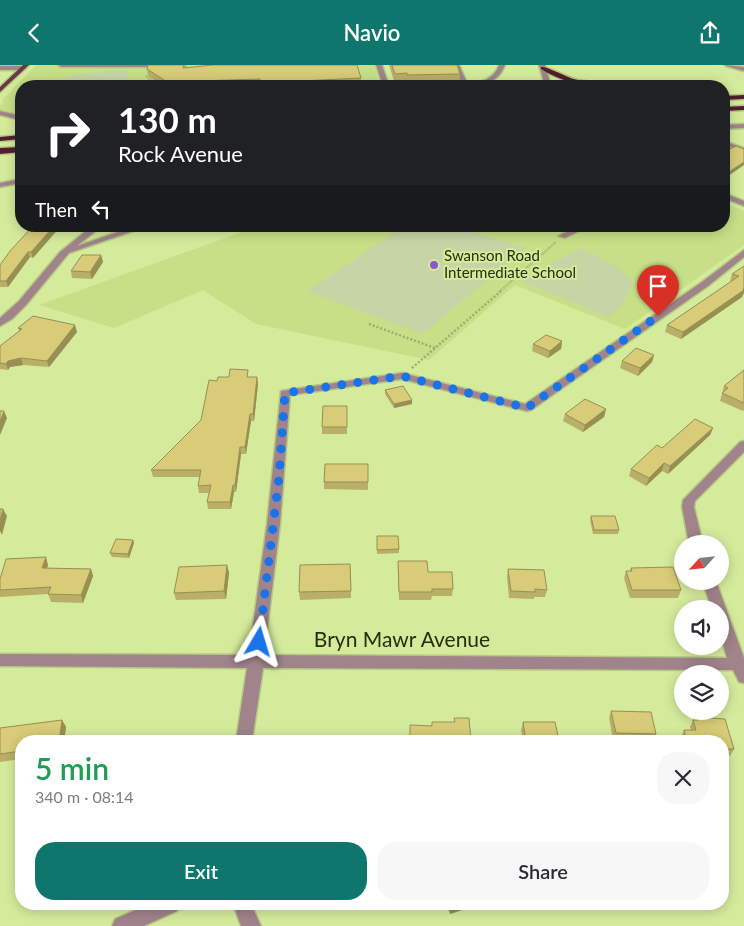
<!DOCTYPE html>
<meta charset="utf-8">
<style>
body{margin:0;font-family:Lato,sans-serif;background:#f7f7f7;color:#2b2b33;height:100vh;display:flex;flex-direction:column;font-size:19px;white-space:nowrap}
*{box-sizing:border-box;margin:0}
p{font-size:16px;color:#7c7c81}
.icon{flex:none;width:28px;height:28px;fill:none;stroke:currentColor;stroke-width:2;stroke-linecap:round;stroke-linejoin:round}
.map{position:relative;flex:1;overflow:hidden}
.sheet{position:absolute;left:15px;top:670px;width:714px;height:175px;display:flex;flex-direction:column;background:#fff;border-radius:20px;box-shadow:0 2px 12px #0003}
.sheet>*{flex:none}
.banner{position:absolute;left:15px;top:15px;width:715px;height:152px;border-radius:20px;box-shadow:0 2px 12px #0003;background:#202124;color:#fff;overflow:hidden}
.needle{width:32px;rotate:243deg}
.buttons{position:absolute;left:674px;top:470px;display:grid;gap:10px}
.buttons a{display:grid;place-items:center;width:55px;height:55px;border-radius:50%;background:#fff;box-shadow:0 2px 12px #0003;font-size:25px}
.pin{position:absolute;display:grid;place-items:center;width:42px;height:42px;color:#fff;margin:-51px -21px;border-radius:50% 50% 50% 0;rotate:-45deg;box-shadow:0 0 5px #0007}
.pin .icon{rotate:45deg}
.me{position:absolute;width:55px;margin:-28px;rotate:7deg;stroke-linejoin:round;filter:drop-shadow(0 0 4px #0008)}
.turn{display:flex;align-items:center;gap:18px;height:105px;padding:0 20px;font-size:22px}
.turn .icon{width:65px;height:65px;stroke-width:2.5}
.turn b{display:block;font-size:35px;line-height:42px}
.then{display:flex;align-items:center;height:48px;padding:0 20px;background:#0003;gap:10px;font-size:19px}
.round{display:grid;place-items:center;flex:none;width:52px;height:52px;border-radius:20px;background:#f7f7f7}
.overview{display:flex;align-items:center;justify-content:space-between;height:85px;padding:0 20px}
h1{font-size:30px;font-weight:600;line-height:38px;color:#1e9e55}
.cta{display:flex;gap:10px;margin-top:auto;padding:10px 20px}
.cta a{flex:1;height:58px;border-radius:20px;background:#0f766e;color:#fff;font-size:20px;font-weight:600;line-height:58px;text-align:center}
.cta a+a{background:#f7f7f7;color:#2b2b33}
header{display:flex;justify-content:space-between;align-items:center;height:65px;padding:0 20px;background:#0f766e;color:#fff;font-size:22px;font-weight:600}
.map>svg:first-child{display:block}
</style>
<header><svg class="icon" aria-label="back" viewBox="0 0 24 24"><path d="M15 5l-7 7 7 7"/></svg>Navio<svg class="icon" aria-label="share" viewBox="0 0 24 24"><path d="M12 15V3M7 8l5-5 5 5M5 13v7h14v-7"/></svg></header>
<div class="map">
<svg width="744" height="861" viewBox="0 0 744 861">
<rect width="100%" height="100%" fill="#d4eb9b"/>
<path fill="#c7e087" d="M36 0H375L379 21H21V50L0 45V40L3 38V34Z
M724 137 744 146V180L625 264 515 220 429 295 256 259 203 225 114 263 39 240 258 161H724Z"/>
<path fill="#c7d5a6" d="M115 5 129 6 125 21H44L75 10Z
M404 161H453L526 183 422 269 307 226Z
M580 183C600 193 620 200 633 219L621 242 608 252 521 216Z"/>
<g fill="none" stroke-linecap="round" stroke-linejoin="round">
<g stroke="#b5c981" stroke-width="3">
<path id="minor" d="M58 0H182L179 2H61Z
M376 0H382L389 21H383Z
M453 0H459L468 20C482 17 494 14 499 0H505C498 19 481 21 463 21Z
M539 0H545L551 21H545Z
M725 0 744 2V6L726 1Z
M0 1H23L26 3 23 5H0Z
M0 46 21 51V55L0 50Z
M744 59V63L724 64V60Z
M724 76 744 83V87L724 80Z
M21 114V118L0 122V118Z
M724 128 744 136V141L724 133Z
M92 161H102L77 181 135 161H148L69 188 26 240 12 254 0 261V253L19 236 60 187Z
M578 161H590L565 173 558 171Z
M744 185V192L708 221 531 345 527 346 402 314 290 330 280 459 264 590 727 593 720 569V544H712L702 516H716L744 593V618L739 617 733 605 263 603 252 676H236L247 603 0 601V589L249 590 267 459 281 326 402 308 525 339 702 217Z
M744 376V387L695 436 694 442 703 479H689L682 442 683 435 740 377Z
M149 839H179L177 846 144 861H112L115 854Z
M233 839H251L261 861H241Z"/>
</g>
<g stroke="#b5c981" stroke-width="3">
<path id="major" d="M23 0H29L0 27V22Z"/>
</g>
<g stroke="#b5c981" stroke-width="3">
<path id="highway" d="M541 2C548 1 567 13 578 15 599 19 621 18 642 19L646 21C610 23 572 24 541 4Z
M744 30V34L724 35V31Z
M744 41V45L724 46V42Z
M21 70V74L0 76V72Z
M21 82V87L0 89V83Z"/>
</g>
<path stroke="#9bae6d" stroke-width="2" stroke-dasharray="1 1" stroke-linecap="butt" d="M146 11 158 21
M499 227 556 177"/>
<path stroke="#9bae6d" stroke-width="2.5" stroke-dasharray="2 2" stroke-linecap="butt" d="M369 259 435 283
M412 303 501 226"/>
<use href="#minor" fill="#a1838b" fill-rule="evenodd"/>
<use href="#major" fill="#683847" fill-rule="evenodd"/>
<use href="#highway" fill="#531d2f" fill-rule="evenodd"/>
</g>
<path fill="#baaf67" d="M148 0H187L186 3 361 13V21H163L148 11 147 4Z
M389 0H457L460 9 459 19 407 20V18L395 19Z
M33 161V193L30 192 8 222H0V200Z
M101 190 103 197 92 214 72 213 71 206Z
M744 201 742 232 681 274 665 267 667 260 732 216H730L732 209Z
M18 263 77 267 49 302 23 300 10 302 8 305 0 304V281L19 266Z
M562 276 561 284 548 293 532 286 533 279Z
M654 290 652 297 638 311 620 303 622 296Z
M744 305V345L743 346 720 336 724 321Z
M249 312H257L258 319 254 356H251L246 389H241L236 427H234L231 444H208L207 437 209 428H199L198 421 200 412H153L151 405 201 355 217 316Z
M385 325 412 339 394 343 385 329Z
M347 341V369H322V362Z
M606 344 604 352 583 367 563 356 565 349Z
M713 363 710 370 668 409 662 406 646 421 629 411 631 404 662 383Z
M368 399V425L324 424V417Z
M591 451 619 465 618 469H593L590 455Z
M377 471 399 484V488L377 489Z
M133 475 134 478 129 493 112 492 110 488Z
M398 496 428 507 453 524 452 531H432L431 535H399Z
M350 499 351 533 300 535 299 527Z
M48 500 47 503 91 504 93 511 83 538 51 537 48 529 0 532V514Z
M227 500 229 508 226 534 176 535 174 528Z
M631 503 681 525 678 533H630L624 513 626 506H630Z
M508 504 547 525 545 532H534V534L509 533 507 512Z
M611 646 656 669 653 676 613 675 609 653Z
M697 652 734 684 730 691H722V676H682L681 672 684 665H691L690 662 693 655H696Z
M62 655 66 662 64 676H21V694L0 697V663Z
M523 657 559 676H523L521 665Z
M722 818 728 830 722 836Z
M446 839H465L466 841 465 844 450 849Z
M691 839H706L691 841Z"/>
<path fill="#978f54" d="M744 97V100L724 114V110Z
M54 161H61L33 193 31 187Z
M28 187 30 192 8 222 6 216Z
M101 190 103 197 92 214 90 207Z
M744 223V228L742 232 681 274 683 267Z
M75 260 77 267 49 302 47 296Z
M562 276 561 284 548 293 550 286Z
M654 290 652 297 638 311 640 303Z
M21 293 23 300 10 302 8 305 6 299 8 296Z
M257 312 258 319 254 356 253 349Z
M412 335V339L394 343V339Z
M606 344 604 352 583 367 585 360Z
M4 346 7 353 0 370V357Z
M250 349 251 356 246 389 245 382Z
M713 363 710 370 668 409 670 401Z
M240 382 241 389 236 427 235 420Z
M664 398 662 406 646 421 649 413Z
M233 420 234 427 231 444 230 437Z
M3 444 7 451 2 470 0 466V456Z
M133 475 134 478 129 493 128 489Z
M46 492 48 500 45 510 42 503Z
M227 500 229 508 226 534 224 526Z
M91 504 93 511 83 538 81 530Z
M62 655 66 662 64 676H59Z
M466 841 465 844 450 849V846Z"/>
<path fill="#d8cc78" stroke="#978f54" d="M148 0H184L183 3 213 0H357L361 13 261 18 260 14 167 17 147 4Z
M392 0H457L460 9 407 10V8L395 9Z
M724 81 730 84 736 81 744 84V97L724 110Z
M33 161H54L31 187H28L6 216H0V200L10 186Z
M82 190H101L90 207 71 206Z
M744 201V223L743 224 744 225 683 267 667 260 739 211 732 209Z
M33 251 75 260 47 296 21 293 8 296 6 299 0 298V281L22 264 18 263Z
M546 270 562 276 550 286 533 279Z
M636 283 654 290 640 303 622 296Z
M230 304 248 305 247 312H257L253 349H250L245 382H240L235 420H233L230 437H207L211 420 198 421 201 405H151L201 355 209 315 217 316 218 312H229Z
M744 305V338L722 328 728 323 724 321Z
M403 321 412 335 394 339 385 325Z
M585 334 606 344 585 360 565 349Z
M323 341H347V362H322Z
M0 346H4L0 357Z
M695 354 713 363 670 401 664 398 649 413 631 404 657 380 662 383Z
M325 399H368V417H324Z
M0 444H3L0 456Z
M591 451H615L619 465H594Z
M377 471H398L399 484 377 485Z
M116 474 133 475 128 489 110 488Z
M46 492 42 503 91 504 81 530 48 529 51 522 0 525V514L6 494Z
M398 496H427L428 507H452L453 524H432V527H399Z
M350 499 351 526 299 527 300 500Z
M227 500 224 526 174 528 179 502Z
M673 502 681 525H632L626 506H632L631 503Z
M508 504 544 505 547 525 535 524V527L511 526Z
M611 646 651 647 656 669 616 668Z
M697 652 725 654 734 684H722V676H687L684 665H696L693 655H698Z
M454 653H469L471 676H410V660L432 661V657H455Z
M62 655 59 676H21V686L0 689V663Z
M523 657H555L559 676H526Z
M722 818 728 830H722Z
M448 839H465L466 841 450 846Z"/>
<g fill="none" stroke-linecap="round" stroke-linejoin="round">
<path stroke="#1a73e8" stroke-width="9" stroke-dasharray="0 16.2" d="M259 577 279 412 285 328 402 311 527 343 658 251"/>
</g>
<circle fill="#8c57cf" stroke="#d4eb9b" stroke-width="2" cx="434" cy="200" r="5"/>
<g text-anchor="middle" stroke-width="4" stroke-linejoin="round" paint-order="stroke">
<g font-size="15" fill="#262e0d" stroke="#d4eb9b" text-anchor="start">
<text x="444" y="196">Swanson Road<tspan x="444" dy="17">Intermediate School</tspan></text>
</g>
<g font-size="21" fill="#262e0d" stroke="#d4eb9b">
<text x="402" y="582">Bryn Mawr Avenue</text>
</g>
</g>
</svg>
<div class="buttons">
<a><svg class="needle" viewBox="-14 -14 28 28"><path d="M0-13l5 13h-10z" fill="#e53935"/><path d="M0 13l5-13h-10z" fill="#7c7c81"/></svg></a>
<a><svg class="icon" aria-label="sound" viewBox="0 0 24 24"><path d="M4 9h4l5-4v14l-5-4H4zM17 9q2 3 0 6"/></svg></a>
<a><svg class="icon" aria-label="layers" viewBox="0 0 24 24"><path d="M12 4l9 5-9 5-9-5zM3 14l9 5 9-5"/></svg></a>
</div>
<div class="pin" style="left:658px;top:251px;background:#d93025"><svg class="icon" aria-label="arrive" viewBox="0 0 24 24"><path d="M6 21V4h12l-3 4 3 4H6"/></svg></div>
<svg class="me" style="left:259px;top:577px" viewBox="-20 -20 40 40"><path d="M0-17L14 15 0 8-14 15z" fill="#1a73e8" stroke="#fff" stroke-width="4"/></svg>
<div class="banner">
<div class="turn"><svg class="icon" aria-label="right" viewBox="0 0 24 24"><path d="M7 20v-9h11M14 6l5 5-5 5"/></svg><div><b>130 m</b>Rock Avenue</div></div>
<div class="then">Then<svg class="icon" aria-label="left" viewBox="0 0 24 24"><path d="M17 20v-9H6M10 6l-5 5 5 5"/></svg></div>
</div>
<section class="sheet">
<div class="overview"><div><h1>5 min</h1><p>340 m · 08:14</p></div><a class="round"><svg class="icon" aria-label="close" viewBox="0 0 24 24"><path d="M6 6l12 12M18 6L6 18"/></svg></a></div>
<div class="cta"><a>Exit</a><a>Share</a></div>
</section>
</div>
